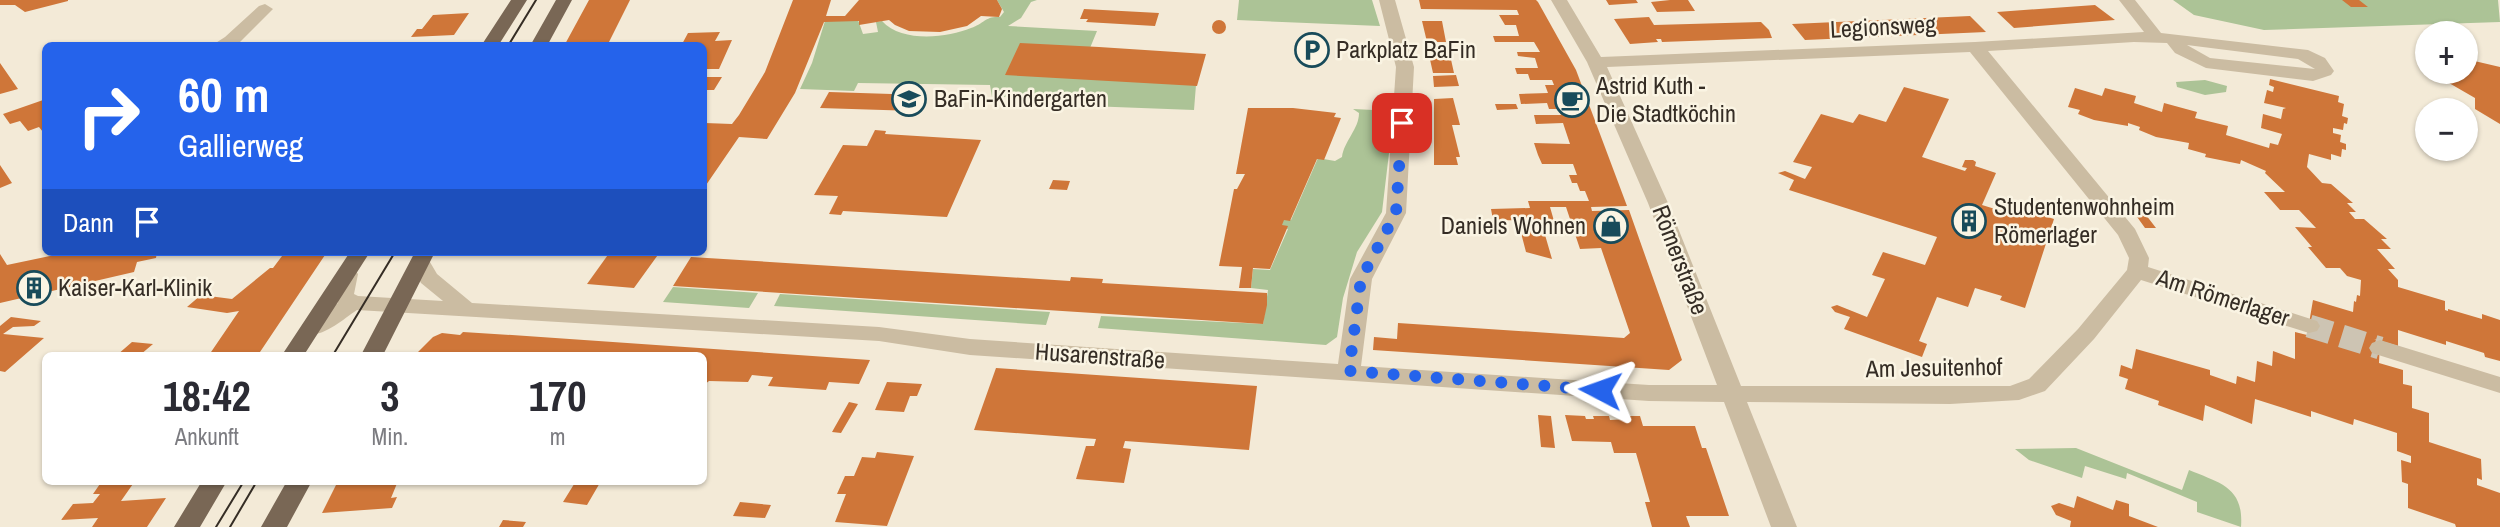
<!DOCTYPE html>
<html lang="de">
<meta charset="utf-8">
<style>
body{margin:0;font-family:"Archivo Narrow",sans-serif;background:#f2f2f3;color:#2b2b33;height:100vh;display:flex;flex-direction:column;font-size:26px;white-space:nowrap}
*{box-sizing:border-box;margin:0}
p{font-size:23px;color:#7c7c81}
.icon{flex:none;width:38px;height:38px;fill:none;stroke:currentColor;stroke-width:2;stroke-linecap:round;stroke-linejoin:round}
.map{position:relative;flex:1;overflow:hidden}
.drawer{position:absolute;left:42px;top:352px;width:665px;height:133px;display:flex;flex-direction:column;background:#fff;border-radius:10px;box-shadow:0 2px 5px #0004}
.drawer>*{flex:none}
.hud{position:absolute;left:42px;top:42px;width:665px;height:214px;border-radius:10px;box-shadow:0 2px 5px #0004;background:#2563eb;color:#fff;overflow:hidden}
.fabs{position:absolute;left:2415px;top:21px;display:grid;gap:14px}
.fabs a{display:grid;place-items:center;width:63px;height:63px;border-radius:50%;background:#fff;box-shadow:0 2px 5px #0004;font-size:35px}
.pin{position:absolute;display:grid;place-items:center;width:60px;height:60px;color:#fff;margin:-30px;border-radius:14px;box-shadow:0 4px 10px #0006}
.me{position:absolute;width:77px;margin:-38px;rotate:274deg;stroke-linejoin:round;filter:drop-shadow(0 0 5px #0008)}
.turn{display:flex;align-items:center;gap:24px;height:147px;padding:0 21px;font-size:32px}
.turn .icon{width:91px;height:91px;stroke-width:2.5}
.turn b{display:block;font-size:49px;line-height:60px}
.then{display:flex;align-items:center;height:66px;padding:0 21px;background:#0003;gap:14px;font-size:26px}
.eta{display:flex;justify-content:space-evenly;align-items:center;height:119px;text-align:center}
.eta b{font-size:42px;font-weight:800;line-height:49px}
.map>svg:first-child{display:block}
</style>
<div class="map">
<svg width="2500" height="527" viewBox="0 0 2500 527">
<rect width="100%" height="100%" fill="#f3ead7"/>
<path fill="#acc396" d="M997 0H1037L1031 2 1021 18 1008 26 1097 31 1090 48 1196 85 1194 110 1007 103 1008 97H992L990 85 858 83 854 91 800 89 812 63 825 21 858 20 863 34 878 32 876 22 882 21C902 43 947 38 971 28 985 23 985 16 1000 17L1004 12Z
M1239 0H1372L1380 26 1237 20Z
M2173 0H2498L2500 22 2264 30 2194 15Z
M2205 80 2227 86 2226 92 2205 95 2177 87 2176 82Z
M1353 109 1394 111 1382 212 1357 252 1343 298 1337 337 1326 345 1098 328 1101 316 1263 324 1268 290 1251 288 1253 269 1270 270 1288 229 1278 227 1281 219 1291 220 1318 158 1335 161 1342 157C1344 141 1359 129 1359 113Z
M673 287 758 293 749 308 663 302Z
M780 294 1050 312 1046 325 774 306Z
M2076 448 2182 490 2189 470C2220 483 2244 487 2241 527L2197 512V502L2127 473 2126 479 2085 466 2082 478 2029 460 2015 449Z"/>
<path fill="#cf7639" d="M0 0H68V1L25 12 15 5H0Z
M589 0H630L607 46H564Z
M793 0H831L826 16H845L859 0H997L1002 9 999 17 981 16 967 26 940 32 909 31 895 25 889 20 859 25V21L824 22 795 93 767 139 739 137 704 188V125L705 123 732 124 739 115 765 72Z
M1419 0H1536L1538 2 1576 70 1627 206 1591 207 1592 211 1629 210 1682 360 1669 370 1373 350 1374 337 1397 339 1398 323 1624 338 1630 333 1601 248 1580 249 1566 207H1550L1554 221 1493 220 1491 209 1530 208 1528 201H1589L1585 191H1580L1577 183H1572L1569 175H1577L1573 164H1542L1538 155 1534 143 1570 144 1563 123 1536 124 1534 115H1561L1558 109H1549L1547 103 1521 104 1519 94 1548 93 1545 85H1554L1552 80H1530L1528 74H1517L1515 68H1538L1535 58 1518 56 1517 52H1540L1534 42H1495L1493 36H1519L1516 25H1505L1499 15H1519L1517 10 1421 9Z
M1606 0H1636L1638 3 1609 5Z
M1670 0H1688L1695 11 1657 12 1651 2Z
M2342 0H2359L2368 7H2351Z
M2095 5 2115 20 2014 28 1997 12Z
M1084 9 1159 13 1155 26 1086 22 1088 19H1080Z
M469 13 454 35 411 37 417 29H422L433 15Z
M1970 16 1986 32 1805 40 1792 24Z
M1649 17 1654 25 1761 22 1769 30 1772 38 1662 42 1661 39H1656L1658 42 1630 44 1614 19Z
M1212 27a7 7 0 1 1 14 0a7 7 0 1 1-14 0Z
M1422 21H1442L1446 42H1427Z
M720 32 715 41 732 40 719 69H704V46H681L688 33Z
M1020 43 1099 47 1206 54 1197 86 1005 75Z
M1429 55H1450L1454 73H1433Z
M2466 59 2500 67V124L2475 109V98L2430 72H2466Z
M0 63 18 89 0 94Z
M1456 75 1459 86 1434 87 1433 76Z
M704 77H722L714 90H704Z
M2270 79 2339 96 2338 102 2344 104 2342 116 2348 118 2347 124 2344 123 2343 130 2333 128V133L2341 135 2340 142 2346 144V150L2342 149 2341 157 2331 154V160L2309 154 2307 167 2322 183 2331 184 2353 203H2347L2356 212H2349L2355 219H2364L2387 239H2381L2391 249H2377L2395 269H2388L2398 280V287L2445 301V310L2448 311V309L2482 319V314L2500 320V361L2485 357 2484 353 2446 341V345L2398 330V346L2374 339 2380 342 2379 363 2403 370V384L2412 386V408L2429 413V442L2481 459 2482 480 2477 478V485L2500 493V527H2456L2455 524 2408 508V484L2402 482 2401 460 2411 463V456L2397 451V433L2354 419 2353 425 2311 411V417L2255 399 2252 424 2205 405 2203 421 2158 405 2159 401 2125 389 2128 379 2119 376 2121 365 2132 369 2136 349 2210 370V375L2236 384 2237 376 2255 382 2257 361 2272 366 2273 351 2295 359V332L2307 335 2313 300 2353 312 2354 301 2356 302 2357 295 2360 296 2361 280 2347 276 2340 268H2326L2308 247H2312L2295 227 2316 228 2299 210H2280L2264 192H2285L2265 173 2266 171 2241 160 2240 164 2205 157 2206 154 2188 149 2189 143 2156 137 2139 130 2140 127 2128 123V126L2094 120 2078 114 2080 110 2068 107 2075 88 2102 96 2105 88 2136 96 2134 103 2162 112 2164 103 2197 112 2195 118 2228 126 2226 135 2269 148 2270 143 2278 145 2282 134 2261 128 2263 114 2281 119 2283 109 2286 108 2264 103 2267 90 2273 92 2274 87 2269 85Z
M1904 87 1949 99 1922 157 1965 171 1967 168 1962 167 1965 160H1973L1976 162 1975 166 1996 173 1982 205 2021 217 2022 214 2017 212 2020 205 2026 204 2032 207V212L2054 219 2025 308 2000 300 2002 296 1975 288 1968 307 1937 297 1919 341 1927 344 1922 357 1844 329 1850 317 1835 312 1831 307 1837 305 1867 317 1885 279 1872 275 1883 252 1925 265 1937 237 1789 190 1794 180 1778 173 1785 171 1805 179 1812 167 1793 162 1821 114 1853 123 1859 114 1886 122Z
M829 92 923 95 915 111 820 108Z
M1453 98 1460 125H1452L1460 157H1456L1458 165H1434V99Z
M46 99V132H43L39 127 28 131 20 121 10 124 3 114Z
M1495 104H1516L1518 109 1497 110Z
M1248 108H1293L1336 113 1334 117 1341 118 1324 160 1317 159 1290 221 1284 220 1282 225 1288 226 1270 269 1253 268 1251 288H1239L1242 267 1219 266 1234 189H1237L1245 174H1236Z
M875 130 886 131 885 134 981 140 947 217 843 211 841 215 829 214 838 196 814 195 843 145 867 146Z
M0 165 12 183 0 188Z
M1053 180 1070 181 1067 190 1049 189Z
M2135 214 2146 215 2156 228H2145Z
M1543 228 1552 259 1526 252 1520 229Z
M69 252H157L156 258 137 262 134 272 0 303V254L7 265Z
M285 252H327L258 355H209L239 311 227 313 187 307 201 295 232 299 270 268H273Z
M610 252H660L634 288 587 284Z
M691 257 1070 281 1071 277 1103 279 1102 283 1267 293V305L1263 324 673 286Z
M11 317 41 321 34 326 13 327 3 334 44 338 5 372 0 371V326Z
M463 332 512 335 870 360 859 384 829 382 826 390 768 386 773 377 752 375 748 382 709 381 704 385V355H415L433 337 442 333 460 335Z
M132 342 153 344 140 355H117Z
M996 368 1257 386 1249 450 1125 441 1123 448 1131 449 1124 483 1076 479 1086 446H1094L1096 439 974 430Z
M887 382 922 384 917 396H910L904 412 875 410Z
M849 402 858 404 841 433 832 432Z
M1538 415 1551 416 1555 448 1541 447Z
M1565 415 1585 416 1586 419H1594L1593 416H1609L1610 420 1628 419 1627 416H1640L1643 426H1695L1702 448H1706L1729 516H1686L1690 527H1652L1645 502H1650L1636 453H1614L1611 442 1572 441Z
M877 452 914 456 887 526 835 522 846 494H837L845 476H854L862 457 875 458Z
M102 481H135L121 501 166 498 147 527H92L98 518 61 520 73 504 93 503 100 494H93Z
M338 481H398L391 498 397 497 392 508 322 513Z
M576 481H601L587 505 563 502Z
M2077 496 2113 510 2116 500 2129 504V516L2158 527H2070L2071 521 2056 515 2051 506 2059 503 2074 508Z
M740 502 771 505 765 518 733 516Z
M503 520 526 522 523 527H499Z"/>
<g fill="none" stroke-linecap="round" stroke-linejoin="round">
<path stroke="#cdc4b3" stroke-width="23" stroke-dasharray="23 11" stroke-linecap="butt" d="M2309 326 2380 348"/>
<path fill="#cbbca2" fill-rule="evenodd" d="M1379 0H1395L1414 67 1406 213 1372 279 1361 366 1649 385H1717L1648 203 1587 62 1551 0H1567L1601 57 1975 42 2144 32 2119 0H2135L2161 33 2308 50 2325 58 2334 71 2331 75 2313 81 2206 68 2175 53 2167 43 2134 42 1988 51 2135 229 2149 258 2148 267 2317 321 2320 326 2317 331 2309 333 2141 280 2094 339 2045 391 2019 400 1950 404 1747 402 1797 527H1771L1724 402 1649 401 970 355 879 341 357 310C342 320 322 339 303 334L300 329 303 324 338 303 332 296 340 269H354L358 274 354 294 358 296 443 301 421 283 410 262 413 257H427L437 274 472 303 879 327 970 339 1338 364 1350 279 1386 213 1396 67ZM2187 45 2298 59 2315 69 2210 58ZM1970 52 2118 235 2129 258 2127 270 2078 329 2029 379 2010 386H1741L1668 203 1607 67Z
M265 4 273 9 237 45 211 46 225 37 259 6Z
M2380 340 2500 377V393L2372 353 2369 348 2372 343Z"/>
<path fill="#796755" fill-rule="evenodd" d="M511 0H527L498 46H481Z
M556 0H572L547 46H530Z
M350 252H370L304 355H282Z
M415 252H435L383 355H361Z
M202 481H227L200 527H174Z
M287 481H312L287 527H261Z"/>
<path stroke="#352d25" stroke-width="2" d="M508 46 536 0
M333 355 395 252
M216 527 244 481
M230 527 257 481"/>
</g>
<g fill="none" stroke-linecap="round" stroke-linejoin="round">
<path stroke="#2563eb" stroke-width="12" stroke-dasharray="0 21.6" d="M1402 123 1396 213 1361 279 1349 371 1600 390"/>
</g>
<defs>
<g id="parking-ring" transform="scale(1.75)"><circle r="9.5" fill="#faf4e3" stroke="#184b5a" stroke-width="1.5"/><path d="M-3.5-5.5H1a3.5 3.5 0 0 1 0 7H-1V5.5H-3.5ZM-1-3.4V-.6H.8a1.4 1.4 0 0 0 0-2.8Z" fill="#184b5a"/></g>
<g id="school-ring" transform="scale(1.75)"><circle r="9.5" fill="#faf4e3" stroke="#184b5a" stroke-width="1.5"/><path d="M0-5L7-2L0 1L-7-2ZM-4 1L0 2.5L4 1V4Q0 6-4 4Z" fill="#184b5a"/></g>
<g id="cafe-ring" transform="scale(1.75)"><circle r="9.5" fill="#faf4e3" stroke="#184b5a" stroke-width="1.5"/><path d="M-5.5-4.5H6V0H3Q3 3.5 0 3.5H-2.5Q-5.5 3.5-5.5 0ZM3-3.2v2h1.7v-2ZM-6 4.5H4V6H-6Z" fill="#184b5a"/></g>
<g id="building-ring" transform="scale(1.75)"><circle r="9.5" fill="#faf4e3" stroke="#184b5a" stroke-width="1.5"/><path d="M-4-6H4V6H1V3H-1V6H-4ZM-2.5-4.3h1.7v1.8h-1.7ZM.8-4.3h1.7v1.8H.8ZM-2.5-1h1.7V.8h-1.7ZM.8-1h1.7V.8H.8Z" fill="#184b5a"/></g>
<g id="shop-ring" transform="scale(1.75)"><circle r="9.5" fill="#faf4e3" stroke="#184b5a" stroke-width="1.5"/><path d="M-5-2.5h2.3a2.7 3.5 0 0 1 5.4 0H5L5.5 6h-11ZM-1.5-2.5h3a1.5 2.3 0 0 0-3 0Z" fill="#184b5a"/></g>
</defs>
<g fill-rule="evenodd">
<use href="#parking-ring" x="1312" y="50"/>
<use href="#school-ring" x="909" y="99"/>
<use href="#cafe-ring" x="1572" y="100"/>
<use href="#building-ring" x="1969" y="221"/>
<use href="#shop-ring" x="1611" y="226"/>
<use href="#building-ring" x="34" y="288"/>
</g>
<g text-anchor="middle" stroke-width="5" stroke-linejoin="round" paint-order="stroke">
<g font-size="24" fill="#352d25" stroke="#faf4e3">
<text transform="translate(1883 27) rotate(-3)" y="8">Legionsweg</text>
<text transform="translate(1680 260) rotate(69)" y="8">Römerstraße</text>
<text transform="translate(2223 298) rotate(18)" y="8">Am Römerlager</text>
<text transform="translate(1100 356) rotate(4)" y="8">Husarenstraße</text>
<text transform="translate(1934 368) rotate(-1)" y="8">Am Jesuitenhof</text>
</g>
<g font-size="24" fill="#352d25" stroke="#faf4e3" text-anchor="start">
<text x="1336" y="58">Parkplatz BaFin</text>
<text x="1596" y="94">Astrid Kuth -<tspan x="1596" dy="28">Die Stadtköchin</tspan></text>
<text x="934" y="107">BaFin-Kindergarten</text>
<text x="1994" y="215">Studentenwohnheim<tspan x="1994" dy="28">Römerlager</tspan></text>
<text x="1586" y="234" text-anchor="end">Daniels Wohnen</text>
<text x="58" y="296">Kaiser-Karl-Klinik</text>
</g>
</g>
</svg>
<div class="fabs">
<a>+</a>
<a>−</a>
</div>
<div class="pin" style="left:1402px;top:123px;background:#d93025"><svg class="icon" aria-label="arrive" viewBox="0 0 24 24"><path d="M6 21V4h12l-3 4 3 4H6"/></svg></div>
<svg class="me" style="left:1600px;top:390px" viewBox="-20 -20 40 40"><path d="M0-17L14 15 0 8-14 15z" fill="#2563eb" stroke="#fff" stroke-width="4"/></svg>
<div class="hud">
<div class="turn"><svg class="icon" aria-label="right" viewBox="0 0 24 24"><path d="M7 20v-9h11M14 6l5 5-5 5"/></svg><div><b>60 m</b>Gallierweg</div></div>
<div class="then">Dann<svg class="icon" aria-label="arrive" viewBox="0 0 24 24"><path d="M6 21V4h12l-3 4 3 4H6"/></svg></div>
</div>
<section class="drawer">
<div class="eta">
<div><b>18:42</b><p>Ankunft</p></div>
<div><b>3</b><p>Min.</p></div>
<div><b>170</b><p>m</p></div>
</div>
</section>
</div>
